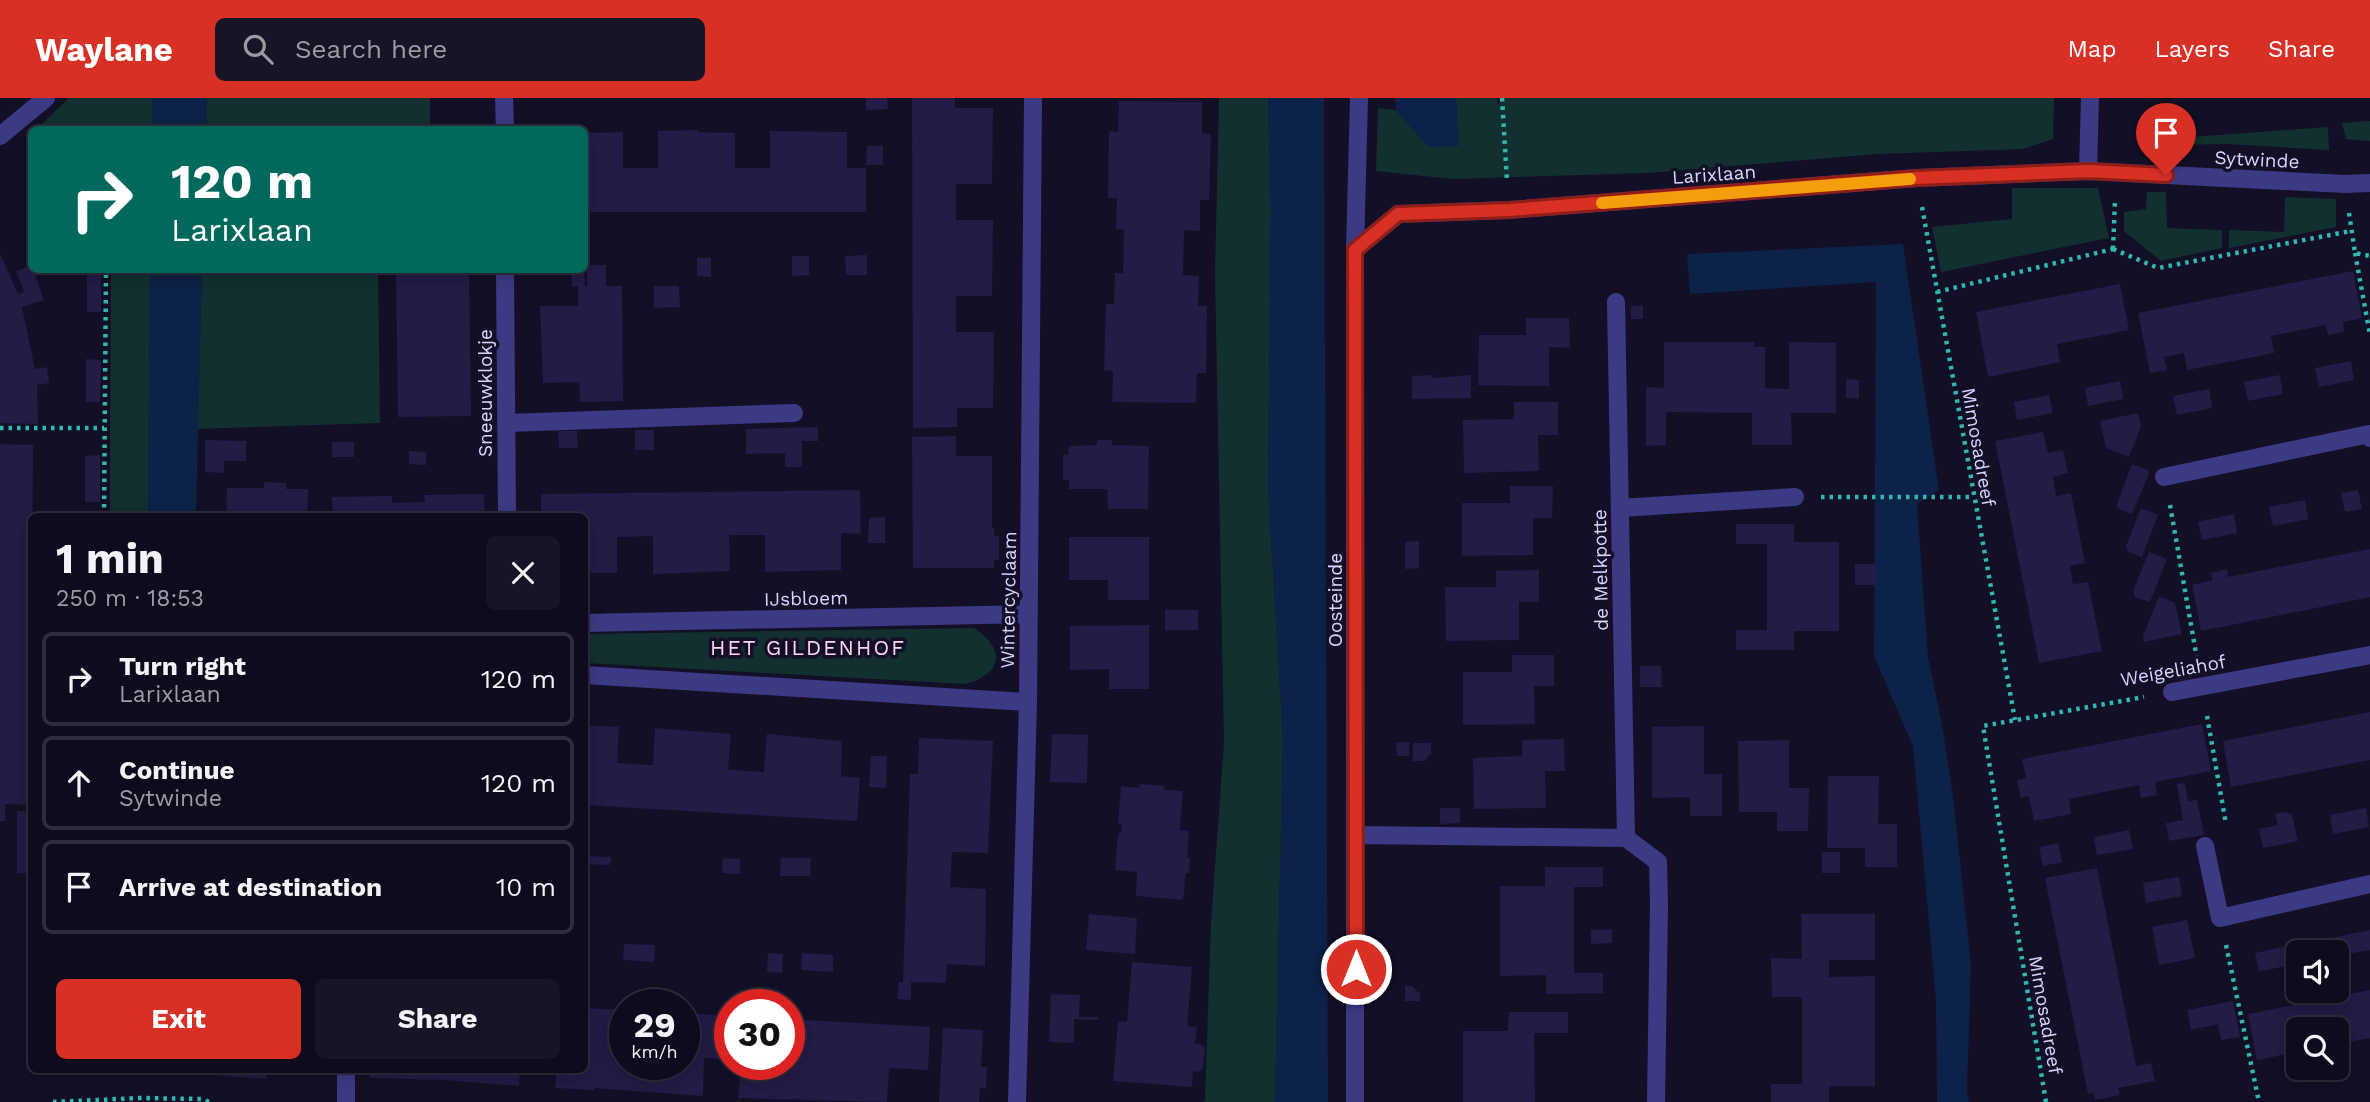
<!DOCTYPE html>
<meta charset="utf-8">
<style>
body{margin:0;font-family:"Work Sans",sans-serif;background:#171425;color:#f1f3f6;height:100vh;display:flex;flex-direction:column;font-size:26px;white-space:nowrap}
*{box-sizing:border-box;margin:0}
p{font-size:23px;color:#9b9ba3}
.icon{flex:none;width:38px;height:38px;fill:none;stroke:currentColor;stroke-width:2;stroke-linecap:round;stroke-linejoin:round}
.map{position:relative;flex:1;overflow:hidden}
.side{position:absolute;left:28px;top:415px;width:560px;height:560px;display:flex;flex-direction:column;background:#0e0b1c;border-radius:10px;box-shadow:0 4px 18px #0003,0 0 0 2px #2e2b3b}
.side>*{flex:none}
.hud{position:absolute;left:28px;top:28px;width:560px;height:147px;border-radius:10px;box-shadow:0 4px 18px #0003,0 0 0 2px #2e2b3b;background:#00695c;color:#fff;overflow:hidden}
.controls{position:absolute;left:2286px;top:842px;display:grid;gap:14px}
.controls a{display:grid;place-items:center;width:63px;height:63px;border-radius:10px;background:#0e0b1c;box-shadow:0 4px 18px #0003,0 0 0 2px #2e2b3b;font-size:35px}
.speed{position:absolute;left:609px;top:891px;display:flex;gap:14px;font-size:35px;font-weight:700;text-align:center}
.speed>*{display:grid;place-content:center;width:91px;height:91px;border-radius:50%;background:#0e0b1c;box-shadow:0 4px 18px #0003,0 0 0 2px #2e2b3b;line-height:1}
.speed small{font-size:18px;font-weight:400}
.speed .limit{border:10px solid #d22;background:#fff;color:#111}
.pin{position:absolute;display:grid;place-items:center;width:60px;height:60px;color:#fff;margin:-72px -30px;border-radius:50% 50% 50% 0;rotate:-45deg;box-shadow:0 0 7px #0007}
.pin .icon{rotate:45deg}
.me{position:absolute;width:77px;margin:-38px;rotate:0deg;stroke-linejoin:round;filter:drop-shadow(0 0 5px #0008)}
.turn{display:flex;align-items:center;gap:24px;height:147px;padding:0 28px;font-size:32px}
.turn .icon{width:91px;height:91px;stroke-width:2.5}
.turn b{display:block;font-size:49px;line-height:60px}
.round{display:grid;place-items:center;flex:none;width:74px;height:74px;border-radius:10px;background:#171425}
.overview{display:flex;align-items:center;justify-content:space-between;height:119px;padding:0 28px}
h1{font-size:42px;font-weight:700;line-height:52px}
.cta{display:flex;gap:14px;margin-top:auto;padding:14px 28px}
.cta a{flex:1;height:80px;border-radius:10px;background:#d93025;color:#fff;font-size:28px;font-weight:700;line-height:80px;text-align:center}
.cta a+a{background:#171425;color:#f1f3f6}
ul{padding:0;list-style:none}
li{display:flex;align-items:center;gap:21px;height:94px;margin:0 14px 10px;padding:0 14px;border:4px solid #2e2b3b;border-radius:10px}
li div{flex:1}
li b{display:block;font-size:26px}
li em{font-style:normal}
header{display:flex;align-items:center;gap:42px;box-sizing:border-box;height:98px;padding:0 35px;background:#d93025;color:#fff}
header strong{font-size:33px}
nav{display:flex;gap:38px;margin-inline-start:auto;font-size:24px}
.search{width:490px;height:63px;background:#171425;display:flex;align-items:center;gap:18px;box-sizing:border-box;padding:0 24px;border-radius:10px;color:#9b9ba3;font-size:26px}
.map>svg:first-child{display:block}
</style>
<header>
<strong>Waylane</strong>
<div class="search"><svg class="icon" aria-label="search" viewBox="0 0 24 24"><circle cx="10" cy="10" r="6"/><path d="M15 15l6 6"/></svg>Search here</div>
<nav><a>Map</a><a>Layers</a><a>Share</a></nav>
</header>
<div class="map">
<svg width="2370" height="1004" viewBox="0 0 2370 1004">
<rect width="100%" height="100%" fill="#130f26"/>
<path fill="#12302f" d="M69 0H152V31L35 32Z
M207 0H430V31L206 32Z
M1219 0H1268L1271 111 1268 387 1283 641 1275 1004H1202L1205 1002 1211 824 1224 645 1215 175Z
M1456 0H1497L1498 7 1505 0H2054L2053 41 2023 51 1877 56 1647 75 1452 81 1376 73 1378 10 1396 12 1428 48H1458Z
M2370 23V43L2346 41 2342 25Z
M2328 29 2329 52 2227 46 2173 47 2162 56 2145 58 2149 42Z
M2012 90H2098L2109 140 1941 174 1932 129 2012 121Z
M2147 94H2166L2167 130 2222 132V150L2161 163 2124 133V114L2146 111Z
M2285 99 2336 101V129L2229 150V132L2284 134Z
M111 172H150L148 418H110Z
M202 172H378L380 325 196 331Z
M974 530C1006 551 1003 576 965 586L585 565V536Z"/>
<path fill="#0c2248" d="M152 0H207L206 31H152Z
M1268 0H1324L1328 1004H1275L1283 641 1268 387 1271 111Z
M1395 0H1456L1458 48 1428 49 1396 12Z
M1903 146 1939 392 1917 406 1928 559 1942 626 1953 698 1971 866 1967 993 1969 1004H1937L1936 902 1913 648 1874 558 1876 184 1690 196 1687 156Z
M150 172H202L196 418H148Z"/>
<path fill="#130f26" d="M195 984 196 1004H173V986Z"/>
<path fill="#241b47" d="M866 0H887L888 11 866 12Z
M912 0H955V10H993L992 86H956V122H993L992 198H956V234H994L993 310H957V329L913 330Z
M1119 3 1202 4V35L1211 36 1209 102H1200V133L1184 132 1183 177 1199 178 1198 208H1207L1206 275H1197L1196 305 1112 304 1113 273 1104 272 1106 206H1114L1115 175H1123L1124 131H1116L1117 100H1108V96L1109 33 1118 34Z
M698 32V34L735 35V70H770V33L847 34V70H866V114H584V35L623 34V70H658V33Z
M867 48H883V67H866Z
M0 155 18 196 24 194 16 173 32 168 44 202 22 209 35 271 47 269 49 285 37 287 38 326 0 325Z
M867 157V177H846L845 158Z
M792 158H809V177L792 178Z
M697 160H711V179L697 178Z
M587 167H606V188H622L623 303 580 304 579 284 543 285 540 208H578V188H572L571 172H584L585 188H587Z
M87 172H101V214H87Z
M396 172H469L471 318 398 319Z
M2353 173 2362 220 2343 224 2344 234 2328 237 2326 227 2271 238 2274 255 2187 272 2184 255 2164 259 2167 272 2150 275 2138 215Z
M2120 186 2129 232 2057 246 2060 264 1988 279 1976 214Z
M654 188H679L680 209 654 210Z
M1631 208H1643V221H1631Z
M1526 220H1569L1570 250 1549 249V288L1478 287 1479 237H1526Z
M1664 244H1754V249H1765V290L1789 291V244L1836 245V315H1791L1792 347H1752V315L1666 314V347L1646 348V289L1664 290Z
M86 261 101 262 100 304H86Z
M2351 263 2354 282 2319 289 2315 270Z
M1432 277 1433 280 1471 277V300L1412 301V278Z
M2280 277 2283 296 2248 303 2244 284Z
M1846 281 1859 282V300H1846Z
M2120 283 2123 301 2088 308 2085 290Z
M2209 291 2212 310 2177 317 2173 298Z
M2049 297 2053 315 2017 322 2014 304Z
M1514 304H1558V337H1538L1539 373 1464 375 1463 322 1514 321Z
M2138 315 2141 329 2129 359 2106 350 2100 323Z
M818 329V343H802V369H785V355L746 356V331Z
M635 332H654V352H635Z
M558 333H577L578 350H559Z
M2043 334 2048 355 2063 352 2068 375 2053 379 2056 398 2071 395 2085 465 2070 468 2073 486 2088 484 2102 553 2039 565 1995 343Z
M956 338V358H992V430H994V437L999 438V462H994V470H913L912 339Z
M205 342 246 343V363H224V375L205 374Z
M1097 342H1112V347L1149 348 1148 411H1108L1107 391H1069V382H1063V357H1068L1069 348 1097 347Z
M332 344H354V359H332Z
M0 346 33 347 31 707 5 706V723H0Z
M409 353 426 354V367L409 366Z
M100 357V404H85V358Z
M2132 366 2150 373 2132 416 2117 410V406Z
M264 384 286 385V391H308L307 418H226L227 390H264Z
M1510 388H1553L1552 420H1533V457L1462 458V405H1510Z
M860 392 861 436 841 435V472L765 474V437H729L730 473 653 476V438L617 439V475H584V418H541V396Z
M2358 392 2362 411 2345 414 2341 395Z
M484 396 485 418H333L332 399 392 398V405L425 404 424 397Z
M2305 402 2308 421 2273 428 2269 409Z
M2141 410 2158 417 2142 459 2128 454 2126 448Z
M2234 416 2237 435 2202 442 2198 424Z
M885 419V445H868L869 420Z
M1736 426H1794V444H1839V533H1794V552H1736V532H1767V446H1736Z
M1069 439H1149V502H1108V482H1069Z
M1419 443V470L1405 471V444Z
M2370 451V499L2201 533 2192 487 2212 482 2211 475 2227 471 2228 479Z
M2149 454 2167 461 2150 504 2135 499 2133 493Z
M1855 466H1875V487H1855Z
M1539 472V504H1519V542L1446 543 1445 489H1496V473Z
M2159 498 2175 505 2182 536 2144 544 2143 538Z
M1165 512H1198V532H1165Z
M1149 527V591H1109V571L1070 572V528Z
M1512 557H1554V588H1534L1535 626 1463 627V574H1512Z
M1640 568H1661L1662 589H1640Z
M2370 614V662L2231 689 2223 643Z
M2202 626 2211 673 2155 684 2157 697 2141 700 2139 687 2069 701 2071 716 2034 723 2029 698 2021 700 2017 682 2026 680 2022 661Z
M584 627 619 629 617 665 653 667 655 630 731 636 728 671 747 673 764 674 767 636 842 643 841 678 860 680 857 723 584 707Z
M1704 628V676H1722V718H1690V699L1652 700V629Z
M1052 636 1088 637 1087 685 1050 684Z
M919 640 993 643 988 755 952 754 950 789 986 791 985 868 947 866 946 885 911 884V902L897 901 899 884H903L910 676H918Z
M1564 641 1565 673H1545L1546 710 1474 711 1473 660 1522 658V642Z
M1789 642V690H1809L1808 733H1777V714H1739L1738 643Z
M1409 644V658H1397L1396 645Z
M1413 645H1431V656L1424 663H1413Z
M871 658H887L886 690 869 689Z
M1828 678H1879L1878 726H1897V769H1865V750H1827Z
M2185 685 2188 703 2197 702 2204 737 2169 743 2166 725 2183 722 2177 686Z
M1140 686 1165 688 1164 692 1183 693 1180 732 1189 733 1187 760H1190L1189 775H1186L1183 802 1136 798 1137 774 1115 772 1118 735H1121L1122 726H1118L1121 688 1139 690Z
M1440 710H1460V725L1440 726Z
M2366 710 2369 729 2333 736 2330 717Z
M17 713H32V775H17Z
M2286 714 2292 717 2298 743 2263 750 2259 731 2278 727 2275 715Z
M2129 732 2133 751 2097 757 2094 739Z
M2058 745 2062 764 2043 768 2039 749Z
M1822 754H1840V775H1822Z
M584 758 611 759 610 767 584 766Z
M723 760 740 761V776L722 775Z
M781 760H811L810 778H780Z
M1545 769H1603V789H1574V875H1603V895L1546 896V877L1500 878V788H1545Z
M2097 770 2136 968 2151 965 2155 983 2118 990 2120 997 2095 1002 2094 995 2088 996 2045 780Z
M2179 779 2182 798 2146 805 2143 785Z
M1089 816 1137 820 1135 856 1086 852Z
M1801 816H1875V862H1829V879L1875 878V988H1829V1004H1771V986H1802V899H1772L1771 860 1802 861Z
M2187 822 2195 860 2159 867 2152 829Z
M1612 831V845L1591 846V832Z
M2370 832V852L2336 858V854H2328L2326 841Z
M624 846 655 847 654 864 623 862Z
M2291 847 2295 867 2259 873 2255 855Z
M768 855 783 856 782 875 767 874Z
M802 855 833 857V874L801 872Z
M1132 864 1192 869 1187 928 1197 929 1195 945 1201 946 1205 950 1203 970 1199 974 1193 973 1192 989 1113 983 1118 923 1127 924Z
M1405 888H1412L1420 896V903H1405Z
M2370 892V940L2336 947V931H2298V954L2257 962 2248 916Z
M1051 896 1080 897 1079 919H1098V922L1074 921V945L1049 944Z
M2233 903 2240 939 2221 942 2218 926 2191 932 2187 912Z
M584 910 625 912V966H684V915L730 918V962L704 960 703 998 594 990V992L555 990 556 971H584Z
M1509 914H1568V935H1534L1535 1004H1463V933H1508Z
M789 921 930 929 928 972 889 970 887 1004 738 1000 741 966H789Z
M943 930 983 932 981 969H987L986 991 980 990 979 1004H939Z
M222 971H266V981L222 978Z
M371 971H520L519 988 444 982 370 980Z"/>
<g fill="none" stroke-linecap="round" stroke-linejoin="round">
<path stroke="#2fb8b0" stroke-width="4.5" stroke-dasharray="3.5 5" stroke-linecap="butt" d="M1502 0 1507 83
M1922 109 2015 622
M2349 115 2355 155 2370 158
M2113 151 2158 170 2351 133
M2113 151 2115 103
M2355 155 2370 237
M1937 194 2113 151
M0 330H104
M1821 399H1974
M2170 407 2197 561
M104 418 106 172
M2207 618 2226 726
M2226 847 2259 1004
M53 1004 140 1000 202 1001 209 1004
M2046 1004 1983 628 2144 599"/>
<path stroke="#3d3a85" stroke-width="18" d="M504 0 505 32
M2090 0 2088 73 2345 86 2370 85
M0 38 46 0
M1355 152 1398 116 1509 112 1917 80 2088 73
M505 172 507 418
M1616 204 1626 740
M506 325 794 315
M2164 379 2369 336 2370 340
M1620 410 1795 399
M584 525 1029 516
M584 577 1028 604
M2172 594 2370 557
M1356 737 1626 740 1658 764 1659 807 1656 1004
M2205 748 2220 820 2370 786
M346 1004V971
M1017 1004 1028 604 1033 0
M1355 1004V152L1359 0"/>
</g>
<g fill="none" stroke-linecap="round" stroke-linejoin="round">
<g stroke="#8d1f18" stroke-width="18">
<path id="route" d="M1356 871 1355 152 1398 116 1509 112 1917 80 2088 73 2166 77"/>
</g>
<use href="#route" stroke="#d93025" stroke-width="12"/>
<path stroke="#f59e0b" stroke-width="12" d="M1602 105 1910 81"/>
</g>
<g text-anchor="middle" stroke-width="7" stroke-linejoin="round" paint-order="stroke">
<g font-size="19" fill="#d9d4ff" stroke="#130f26">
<text transform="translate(2257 61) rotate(3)" y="7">Sytwinde</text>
<text transform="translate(1714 76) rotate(-4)" y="7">Larixlaan</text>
<text transform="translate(485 295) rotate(-90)" y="7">Sneeuwklokje</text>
<text transform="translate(1979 349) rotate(80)" y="7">Mimosadreef</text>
<text transform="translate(1600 472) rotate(-91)" y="7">de Melkpotte</text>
<text transform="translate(806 500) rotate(-1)" y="7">IJsbloem</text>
<text transform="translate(1008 502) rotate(-89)" y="7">Wintercyclaam</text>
<text transform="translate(1335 502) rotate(-90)" y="7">Oosteinde</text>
<text transform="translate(2173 572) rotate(-10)" y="7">Weigeliahof</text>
<text transform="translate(2046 917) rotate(80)" y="7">Mimosadreef</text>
</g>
<g font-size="21" letter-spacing="2" fill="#ffd6f0" stroke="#130f26">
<text x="808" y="557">HET GILDENHOF</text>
</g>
</g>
</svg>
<div class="controls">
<a><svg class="icon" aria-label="sound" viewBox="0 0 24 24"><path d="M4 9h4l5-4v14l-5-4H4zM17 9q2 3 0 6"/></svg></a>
<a><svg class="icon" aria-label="search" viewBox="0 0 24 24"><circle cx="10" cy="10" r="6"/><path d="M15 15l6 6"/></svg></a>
</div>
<div class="speed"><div>29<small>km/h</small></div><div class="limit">30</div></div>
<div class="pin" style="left:2166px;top:77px;background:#d93025"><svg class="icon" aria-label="arrive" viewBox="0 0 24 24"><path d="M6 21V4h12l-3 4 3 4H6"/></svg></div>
<svg class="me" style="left:1356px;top:871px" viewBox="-20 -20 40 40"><circle r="17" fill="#d93025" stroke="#fff" stroke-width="3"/><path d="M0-11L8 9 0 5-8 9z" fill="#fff"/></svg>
<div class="hud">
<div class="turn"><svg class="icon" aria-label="right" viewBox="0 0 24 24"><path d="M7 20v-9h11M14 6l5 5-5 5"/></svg><div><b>120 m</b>Larixlaan</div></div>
</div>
<section class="side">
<div class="overview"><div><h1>1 min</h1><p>250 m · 18:53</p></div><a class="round"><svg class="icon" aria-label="close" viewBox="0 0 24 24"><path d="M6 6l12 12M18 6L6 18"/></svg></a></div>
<ul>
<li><svg class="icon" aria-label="right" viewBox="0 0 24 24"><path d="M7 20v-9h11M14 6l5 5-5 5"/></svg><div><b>Turn right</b><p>Larixlaan</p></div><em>120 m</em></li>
<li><svg class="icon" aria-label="ahead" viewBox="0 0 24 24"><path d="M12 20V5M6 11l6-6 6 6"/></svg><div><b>Continue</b><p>Sytwinde</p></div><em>120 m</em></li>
<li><svg class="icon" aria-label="arrive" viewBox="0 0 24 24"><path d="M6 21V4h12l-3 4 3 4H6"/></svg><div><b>Arrive at destination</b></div><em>10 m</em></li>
</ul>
<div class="cta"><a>Exit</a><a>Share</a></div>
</section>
</div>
